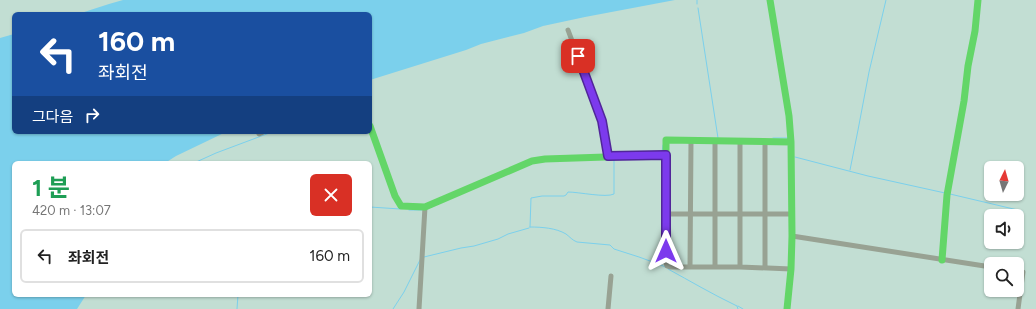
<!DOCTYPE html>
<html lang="ko">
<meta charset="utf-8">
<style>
body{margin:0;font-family:Figtree,"Noto Sans KR",sans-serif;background:#f6f6f6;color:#222;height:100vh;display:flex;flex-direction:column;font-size:15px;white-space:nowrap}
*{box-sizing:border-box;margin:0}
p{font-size:13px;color:#767676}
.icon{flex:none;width:22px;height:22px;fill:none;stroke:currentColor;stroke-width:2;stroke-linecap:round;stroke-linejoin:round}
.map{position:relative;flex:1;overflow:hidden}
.drawer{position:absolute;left:12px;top:161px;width:360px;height:136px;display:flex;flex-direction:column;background:#fff;border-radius:6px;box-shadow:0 1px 3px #0004}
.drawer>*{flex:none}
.top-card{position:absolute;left:12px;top:12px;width:360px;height:122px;border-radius:6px;box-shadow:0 1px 3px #0004;background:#1a4fa0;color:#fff;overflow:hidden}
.needle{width:26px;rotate:5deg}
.fabs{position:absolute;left:984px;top:161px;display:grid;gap:8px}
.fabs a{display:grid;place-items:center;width:40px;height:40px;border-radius:6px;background:#fff;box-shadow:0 1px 3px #0004;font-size:20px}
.pin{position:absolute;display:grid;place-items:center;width:34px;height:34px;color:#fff;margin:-17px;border-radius:8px;box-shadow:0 2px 6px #0006}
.me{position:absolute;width:44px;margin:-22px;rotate:0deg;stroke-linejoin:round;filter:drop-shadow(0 0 3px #0008)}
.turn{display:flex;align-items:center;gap:14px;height:84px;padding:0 20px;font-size:18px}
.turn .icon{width:52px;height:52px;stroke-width:2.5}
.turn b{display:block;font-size:28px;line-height:34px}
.then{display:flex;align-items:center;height:38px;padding:0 20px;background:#0003;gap:8px;font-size:15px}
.round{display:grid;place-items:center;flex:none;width:42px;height:42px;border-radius:6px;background:#f6f6f6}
.overview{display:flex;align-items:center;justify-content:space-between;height:68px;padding:0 20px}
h1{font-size:24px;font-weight:700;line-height:30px;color:#1e9e55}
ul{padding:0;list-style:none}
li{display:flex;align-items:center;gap:12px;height:54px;margin:0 8px 6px;padding:0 12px;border:2px solid #e0e0e0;border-radius:6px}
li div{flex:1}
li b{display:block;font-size:15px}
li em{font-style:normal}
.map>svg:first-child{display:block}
</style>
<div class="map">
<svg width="1036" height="309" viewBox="0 0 1036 309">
<rect width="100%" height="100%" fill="#c2ded3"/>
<path fill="#7bd0ec" d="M123 0H675L585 17 543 26 524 33 481 44 466 50 370 80V14H78L109 4Z
M14 34V132H226L176 156 165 163H14V295H86L77 309H0V38Z"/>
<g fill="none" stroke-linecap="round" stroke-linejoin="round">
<path stroke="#7bd0ec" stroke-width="1" d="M697 0V4
M698 8 718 138
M773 138H788
M662 152 663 145
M795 157 868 176 945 193
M194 163 216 153 272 132
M850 170 858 130 869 72 886 0
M950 194 1022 211
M370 207 400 209
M409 210H422
M530 227C542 227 556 228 566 234 570 237 572 240 577 242L610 245 614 249 639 257 661 265 665 267
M530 227 531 198 542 196H564L566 195 568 192C579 192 606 198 614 194V160
M424 257 461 248 474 246 498 239 508 234 529 228
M668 269C690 281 712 294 735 305L737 306 738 309
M738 306 743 309
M237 309 238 295
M393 309 404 292 420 260"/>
<path stroke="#98a293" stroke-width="5" d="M568 30 602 121 606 139 608 157
M259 134 263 132
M666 155 665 214H791
M665 214 666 263 667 266 670 267H740L791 269
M792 236 991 267
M690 267 691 141
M715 267V141
M740 267V142
M765 268V141
M1017 271 1023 272 1018 309
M419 309 425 207
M608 309 611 276"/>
<path stroke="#63d668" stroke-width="7" d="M770 0 789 116 791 142 792 236 791 269 787 309
M370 126 395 196 401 206 425 207 532 161 545 159 666 155V140L791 142
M942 260 947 195 964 101 968 66 975 31 978 0"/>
</g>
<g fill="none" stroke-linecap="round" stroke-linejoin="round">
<g stroke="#51269a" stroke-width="10">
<path id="route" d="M578 56 602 121 608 156 666 155V251"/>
</g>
<use href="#route" stroke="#7c3aed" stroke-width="7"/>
</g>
</svg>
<div class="fabs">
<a><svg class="needle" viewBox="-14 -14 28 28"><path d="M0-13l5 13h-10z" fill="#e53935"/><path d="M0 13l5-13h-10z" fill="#767676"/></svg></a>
<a><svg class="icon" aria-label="sound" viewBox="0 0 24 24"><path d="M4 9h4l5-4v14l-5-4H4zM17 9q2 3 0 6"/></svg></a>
<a><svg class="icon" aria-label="search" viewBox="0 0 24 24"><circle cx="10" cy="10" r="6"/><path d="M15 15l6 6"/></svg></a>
</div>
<div class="pin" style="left:578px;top:56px;background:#d93025"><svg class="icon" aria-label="arrive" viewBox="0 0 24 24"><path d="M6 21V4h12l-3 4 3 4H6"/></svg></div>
<svg class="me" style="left:666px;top:251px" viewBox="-20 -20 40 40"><path d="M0-17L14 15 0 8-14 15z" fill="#7c3aed" stroke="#fff" stroke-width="4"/></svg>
<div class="top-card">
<div class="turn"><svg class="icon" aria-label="left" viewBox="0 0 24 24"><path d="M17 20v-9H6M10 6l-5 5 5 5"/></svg><div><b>160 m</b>좌회전</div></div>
<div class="then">그다음<svg class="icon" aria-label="right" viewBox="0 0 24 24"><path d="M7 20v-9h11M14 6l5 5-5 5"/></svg></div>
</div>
<section class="drawer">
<div class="overview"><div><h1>1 분</h1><p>420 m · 13:07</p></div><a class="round" style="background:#d93025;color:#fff"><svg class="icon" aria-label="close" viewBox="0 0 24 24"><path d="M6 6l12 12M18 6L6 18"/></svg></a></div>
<ul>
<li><svg class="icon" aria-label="left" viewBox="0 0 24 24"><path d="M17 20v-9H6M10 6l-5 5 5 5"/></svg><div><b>좌회전</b></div><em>160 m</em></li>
</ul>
</section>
</div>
